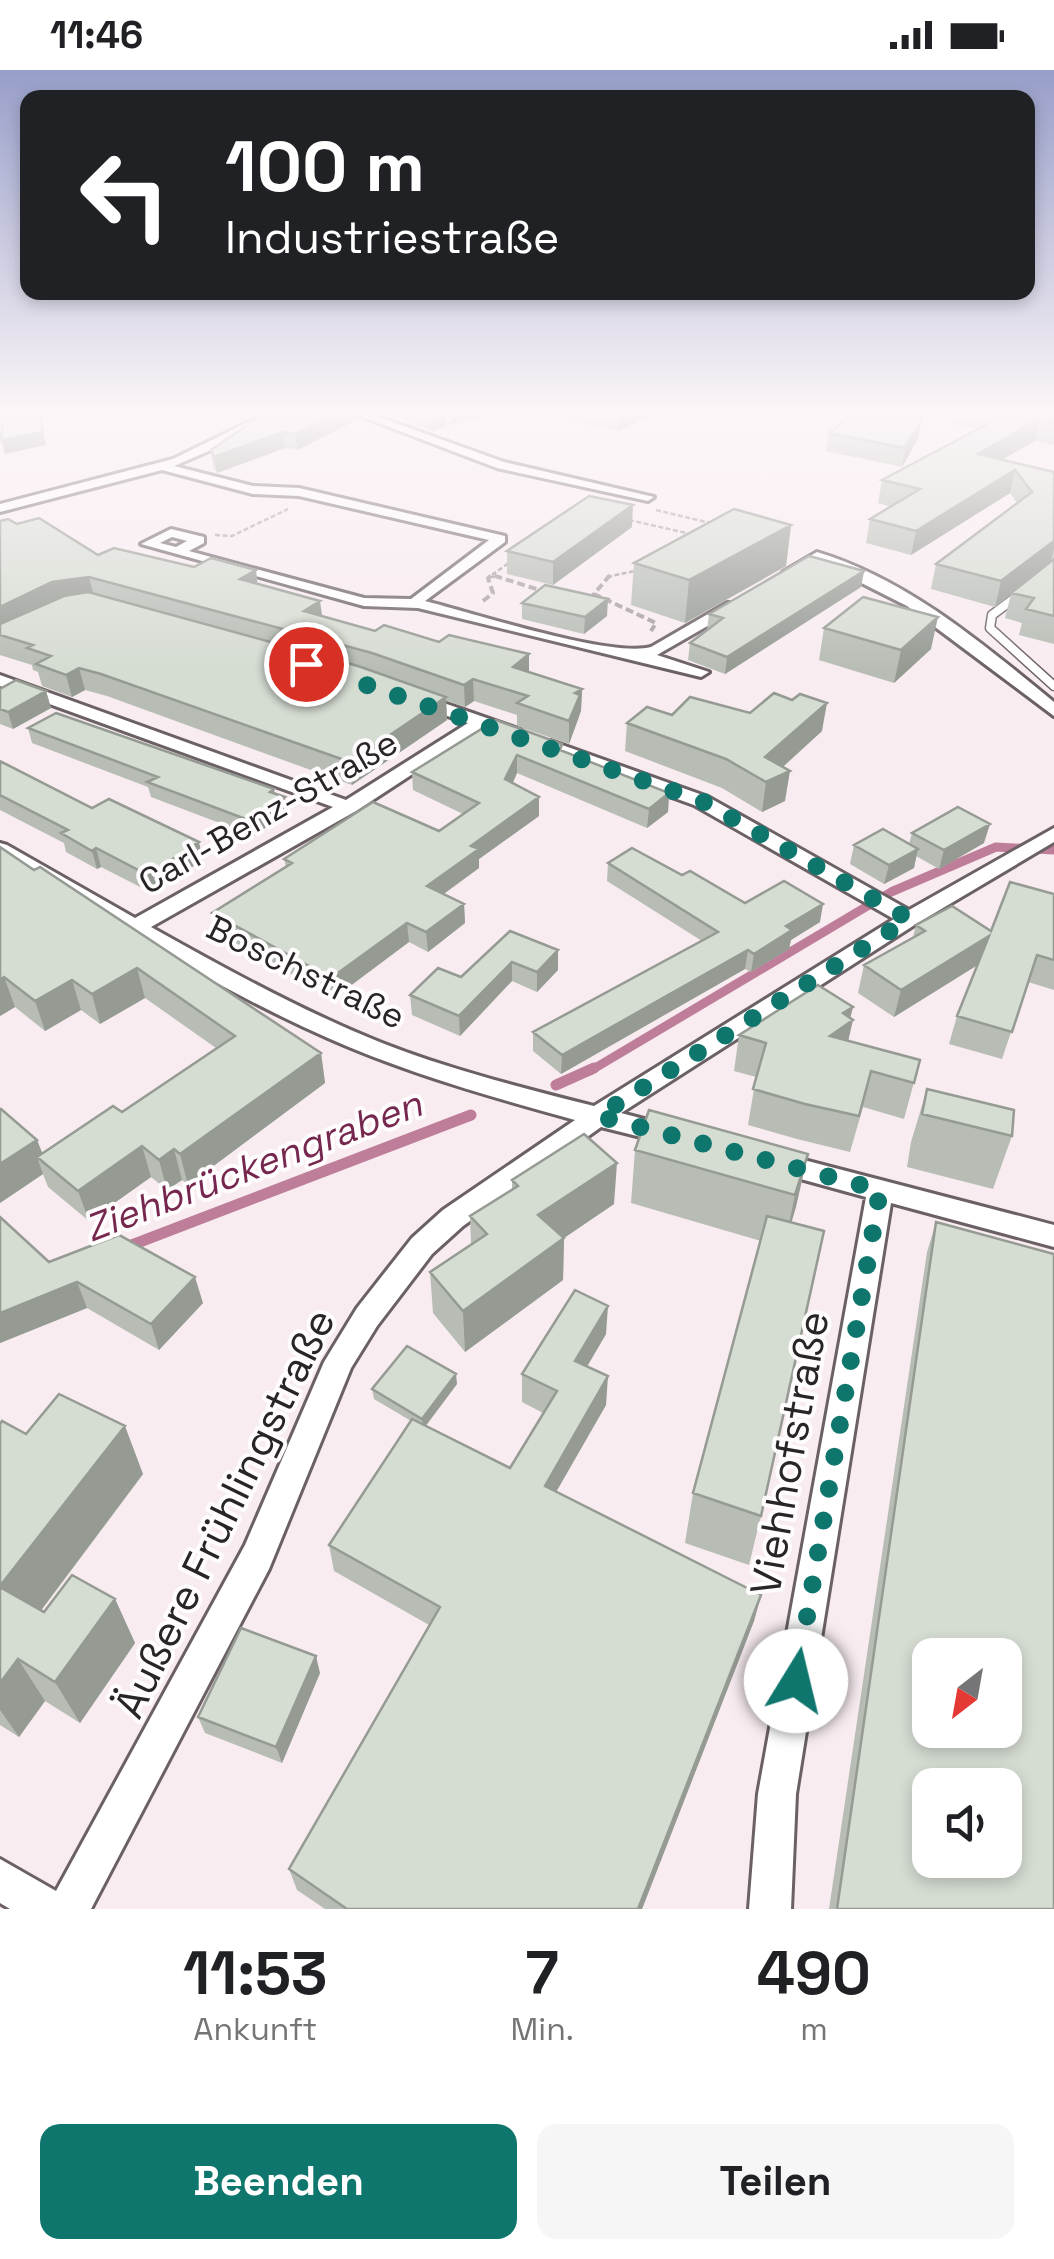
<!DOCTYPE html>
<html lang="de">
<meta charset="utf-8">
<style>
body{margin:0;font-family:"Space Grotesk",sans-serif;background:#f6f6f6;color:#202124;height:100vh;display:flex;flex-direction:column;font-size:38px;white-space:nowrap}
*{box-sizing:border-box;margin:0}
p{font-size:32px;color:#757577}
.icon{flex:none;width:55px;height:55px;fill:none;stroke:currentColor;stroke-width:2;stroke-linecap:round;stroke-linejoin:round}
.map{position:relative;height:1839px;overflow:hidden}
.drawer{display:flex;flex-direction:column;background:#fff;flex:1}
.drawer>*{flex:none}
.top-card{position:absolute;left:20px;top:20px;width:1015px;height:210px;border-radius:20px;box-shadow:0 5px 15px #0003;background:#202124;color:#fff;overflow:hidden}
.needle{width:65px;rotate:211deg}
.fabs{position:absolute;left:912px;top:1568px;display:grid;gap:20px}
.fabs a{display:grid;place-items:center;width:110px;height:110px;border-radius:20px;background:#fff;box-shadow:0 5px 15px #0003;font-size:50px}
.pin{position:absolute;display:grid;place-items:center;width:85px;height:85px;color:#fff;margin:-42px;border:5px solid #fff;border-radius:50%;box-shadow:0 2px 10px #0007}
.me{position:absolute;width:110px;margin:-55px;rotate:9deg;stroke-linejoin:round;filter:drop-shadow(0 0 8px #0008)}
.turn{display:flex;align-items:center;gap:35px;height:210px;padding:0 40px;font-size:45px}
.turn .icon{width:130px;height:130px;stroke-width:2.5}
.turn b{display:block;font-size:70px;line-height:85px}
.eta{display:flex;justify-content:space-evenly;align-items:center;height:170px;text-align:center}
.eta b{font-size:60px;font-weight:700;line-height:70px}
.button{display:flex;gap:20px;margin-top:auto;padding:20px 40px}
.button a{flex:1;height:115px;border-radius:20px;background:#0f766e;color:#fff;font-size:40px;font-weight:700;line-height:115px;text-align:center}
.button a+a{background:#f6f6f6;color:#202124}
.status{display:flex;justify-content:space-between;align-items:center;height:70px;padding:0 50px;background:#fff;direction:ltr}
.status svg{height:28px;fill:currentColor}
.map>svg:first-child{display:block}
</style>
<div class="status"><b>11:46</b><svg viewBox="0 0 49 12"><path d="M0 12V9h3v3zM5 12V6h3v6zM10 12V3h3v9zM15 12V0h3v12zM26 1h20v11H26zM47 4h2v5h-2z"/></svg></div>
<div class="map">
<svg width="1054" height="1839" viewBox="0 0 1054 1839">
<rect width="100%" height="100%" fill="#f8ecf0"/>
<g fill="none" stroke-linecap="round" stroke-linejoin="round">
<path stroke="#be7d98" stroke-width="9" d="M590 1001 891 822 996 777 1054 780"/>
<path stroke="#be7d98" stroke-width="11" d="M556 1015 594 998
M124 1178 471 1045"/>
<g stroke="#6b6165" stroke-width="9">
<path id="lane-far1" d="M428 342 448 350"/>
</g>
<g stroke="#6b6165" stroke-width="11">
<path id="lane" d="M1020 524 992 545 990 558 1054 616"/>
</g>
<g stroke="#6b6165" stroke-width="6">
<path id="street" d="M269 342H282L248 364 174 396 253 416 299 418 505 466V472L425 531C473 543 611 588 651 577L727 533H737V539L657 585 709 602 701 607 418 538 364 536 141 474 171 459 204 467V473L189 481 364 528 411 529 489 470 299 426 253 424 162 400 0 442V434L173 389ZM172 467 187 471 176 477 160 473Z
M350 342H365L504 392 654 427 648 431 497 398Z
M817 482C907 509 983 574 1054 632V646L907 536 818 491 795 505 783 502Z
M0 605 346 730 468 653 412 634V626H424L521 660 524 664 515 669 483 658 356 741 151 857C226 899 302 941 382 973 451 1000 523 1018 594 1036L894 849 694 735 539 679V671H551L708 727 909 840 1054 758V772L916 854 621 1043 682 1059 686 1066 682 1073 673 1075 601 1057 463 1156 432 1184 377 1256 351 1298 269 1499 91 1839H10L0 1833V1789L56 1821 245 1475 324 1292 357 1238 412 1168 443 1140 575 1050C491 1027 407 1003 328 968 214 918 108 849 0 787V773L7 775 135 848 333 737 0 616Z
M777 1083 1054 1155V1177L891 1133 796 1724 791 1839H749L758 1724 866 1127 768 1100 764 1093 768 1086Z"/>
</g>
<path stroke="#a9a0a3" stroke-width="2.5" stroke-dasharray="5 2.5" stroke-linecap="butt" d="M656 440 714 454
M629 450 691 464
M215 465 232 466 288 439
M492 505 510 492
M489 507H500
M607 507 639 500"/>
<path stroke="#a9a0a3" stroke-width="4" stroke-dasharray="8 4" stroke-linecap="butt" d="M610 505 594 524 656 553 651 561
M483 531 493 523 488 508 492 505 543 521"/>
<use href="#lane-far1" stroke="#fff" stroke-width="6"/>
<use href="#lane" stroke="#fff" stroke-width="8"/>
<use href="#street" fill="#fff" fill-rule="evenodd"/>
</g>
<path fill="#b7bdb5" d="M266 342 359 349 297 380 285 378 217 403 213 397 211 380Z
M383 342H496L453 355 451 344 446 343V357L432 361Z
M531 342H656L619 361Z
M952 342H1054V375L1035 371 1002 390 1054 402V574L1019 565 1022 553 1005 548 1011 524 995 537 931 519 936 494 1017 433 1010 423 911 485 866 473 870 449 891 437 878 433 882 410 978 359 950 353Z
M829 363 919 367 902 397 826 381Z
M0 451 17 454 98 485 194 497 256 500 257 513 322 546 529 602 582 619 581 641 579 642V647L569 674 517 656V645L474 631 465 637 446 631 447 650 352 715 107 626 85 620 72 627 42 616 38 602 33 600 32 595 0 585Z
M791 455 786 496 685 553 631 535 634 493Z
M632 457 553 515 507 504V481Z
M864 501 861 517 725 604 688 590 690 573 707 560 709 544Z
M522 533 607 546 584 564 522 549Z
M824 558 931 579 894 613 819 590Z
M0 619 46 621 51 638 13 659 0 654Z
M672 645 822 661 783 697 785 731 762 742 722 718 625 681 627 653Z
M496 650 562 681 669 723 668 742 647 758 517 703 513 713 539 746 479 789V798L444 824 464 834 465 853 428 882 409 872 334 928 216 862 212 843 286 797 284 789 439 761 463 744 413 720 412 702Z
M28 658 274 719V724L287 742 254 766 151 727 148 717 32 673Z
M0 691 92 738 203 790 152 823 101 797 97 799 66 782 64 773 0 740Z
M912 763 984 773 939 799 916 786 914 798 884 814 850 794 854 775 909 774Z
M0 777 34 800 321 983 325 1013 188 1115 182 1110 167 1120 151 1107 89 1151 48 1117 43 1104 0 1133V1040L37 1070 42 1083 122 1042 216 978 145 928 100 954 81 940 45 961 15 937 0 946Z
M608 793 682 805 745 833 820 852 791 870 789 879 751 902 745 899 561 1004 533 981V962L702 871 607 811Z
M1054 824V920L1028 912 1002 989 949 974 957 946 977 895 894 947 858 923 864 895 913 867 916 855 991 861Z
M510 861 558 900 537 922 512 911 460 966 412 945 410 925 461 907Z
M850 948 848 971 920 990 904 1049 863 1037 850 1082 797 1069 748 1055 756 1007 734 1001 739 965Z
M927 1019 1012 1066 993 1119 907 1097 911 1072Z
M635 1080 808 1084 791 1153 761 1446 749 1495 685 1473 693 1423 761 1171 631 1133Z
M512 1110 614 1134 564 1168 563 1210 465 1282 433 1243 430 1202 471 1174 470 1146 512 1120Z
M0 1147 49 1192 203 1233 159 1280 87 1238 0 1273Z
M936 1152 1054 1839H829L927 1182Z
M606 1264 587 1296 606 1335 556 1422 761 1525 754 1551 642 1839H325L297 1820 289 1799 429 1555 334 1501 329 1475 411 1351 374 1329 372 1319 457 1314 426 1356 510 1398 543 1343 522 1332V1304Z
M0 1354 143 1404 41 1541 44 1542 115 1529 135 1573 80 1653 45 1631 19 1667 0 1655Z
M320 1603 282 1693 205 1663 198 1647Z"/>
<path fill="#959a93" d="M39 342 46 375 5 384 1 370Z
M341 342H358L359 349 297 380 295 364Z
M443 342H446V357L432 361 431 345Z
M452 342H496L453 355Z
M625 342H656L619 361V345Z
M922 349 919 367 902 397 905 378Z
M1040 349 1035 371 973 406 978 384Z
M283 362 285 378 217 403 214 387Z
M1015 400 1010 423 911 485 916 461Z
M633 435 632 457 553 515V492Z
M791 455 786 496 685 553 689 510Z
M1054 471V478L1050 494 995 537 1001 511Z
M256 500 258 521 240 509Z
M864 501 861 517 725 604 727 587Z
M89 507 94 527 0 561V537L52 512Z
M608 529 607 546 584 564 585 547Z
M320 531 323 552 304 541Z
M938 547 931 579 894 613 901 580Z
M529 584V606L513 597Z
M79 598 85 620 72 627 66 605Z
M473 609 474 631 465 637 464 615Z
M582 619 581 641 569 674V651L575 623Z
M46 621 51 638 13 659 8 642Z
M446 627 447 650 352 715 350 692Z
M827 633 822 661 766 712 790 701 785 731 762 742 766 712 765 687Z
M517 685V703L506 727 505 709Z
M274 719 276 734 285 727 287 742 254 766 251 751 270 722Z
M669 723 668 742 647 758 649 739Z
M539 727V746L479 789V798L428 835 427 816 471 776Z
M990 754 984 773 939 799 944 780Z
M199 772 203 790 152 823 148 805Z
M96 778 101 797 97 799 92 781Z
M918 779 914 798 884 814 889 795Z
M464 834 465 853 428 882 426 862Z
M823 834 820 852 791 870 789 879 751 902 754 884 786 856Z
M407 853 409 872 334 928 331 908Z
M989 866 981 893 894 947 901 920Z
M558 880V900L537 922V902Z
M748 880 745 899 561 1004 562 985Z
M512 892V911L460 966 459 946Z
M137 898 145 928 100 954 92 924Z
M4 907 15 937 0 946V910Z
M72 910 81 940 45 961 35 931Z
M853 937 849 953 853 950 845 985 830 966 843 943Z
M321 983 325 1013 188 1115 180 1084Z
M37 1070 47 1095 37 1087 43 1104 0 1133V1094Z
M142 1076 151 1107 89 1151 78 1121Z
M174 1079 182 1110 167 1120 159 1090Z
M808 1084 796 1137 784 1178 795 1125Z
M617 1093 614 1134 564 1168 563 1210 465 1282 463 1241 538 1145Z
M195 1207 203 1233 159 1280 151 1254Z
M77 1212 87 1238 0 1273V1243Z
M608 1236 606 1264 574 1319 575 1291Z
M456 1304 457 1314 423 1359 422 1349Z
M608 1306 606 1335 544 1443 545 1416Z
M125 1356 143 1404 26 1560 0 1516Z
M761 1525 754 1551 642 1839H638Z
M115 1529 135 1573 80 1653 55 1612Z
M316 1586 320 1603 282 1693 276 1677Z
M18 1589 45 1631 19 1667 0 1640V1613Z"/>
<path fill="#d5dcd2" stroke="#959a93" stroke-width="2.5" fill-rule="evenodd" d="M3 342H39L43 362 1 370Z
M266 342H341L295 364 283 362 214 387 211 380Z
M423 342H443L431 345Z
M863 342H891L922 349 905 378 829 363 852 344Z
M1005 342H1054V352L1040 349 978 384 1054 402V471L1001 511 936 494 1032 422 1015 400 916 461 870 449 920 419 882 410 1008 343Z
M589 426 633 435 553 492 507 481Z
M734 439 791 455 689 510 634 493Z
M39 448 98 485 114 478 194 497 211 488 256 500 240 509 320 531 304 541 375 561 384 555 439 572 449 565 529 584 513 597 582 619 575 623 580 625 569 651 517 633 528 626 473 609 464 615 372 583 89 507 52 512 0 537V451L8 449 17 454Z
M809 486 864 501 727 587 690 573 723 548 709 544Z
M1054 489V546L1026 539 1034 528 1011 523Z
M545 515 608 529 585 547 522 533Z
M88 522 358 596 446 627 350 692 101 604 79 598 66 605 36 594 51 586 27 578 33 575 0 565V554L64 526Z
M863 527 938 547 901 580 824 558Z
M16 610 46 621 8 642 0 639V619Z
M774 623 792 630 800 624 827 633 765 687 790 701 766 712 726 689 627 653 647 637 672 645 690 627 750 643Z
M56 643 274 719 270 722 285 727 251 751 147 712 158 707 28 658Z
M496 650 562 674 560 680 669 723 649 739 517 685 505 709 539 727 471 776 479 779 427 816 464 834 426 862 407 853 331 908 212 843 292 793 284 789 373 732 439 761 479 733 412 702Z
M0 691 92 738 109 729 199 772 148 805 96 778 92 781 61 763 68 760 0 725Z
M958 737 990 754 944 780 912 763Z
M883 759 918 779 889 795 854 775Z
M0 777 34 800 40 797 321 983 180 1084 174 1079 159 1090 142 1076 78 1121 37 1087 113 1036 122 1042 235 966 137 898 92 924 72 910 35 931 4 907 0 910Z
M632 778 682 805 690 801 745 833 784 811 823 834 786 856 792 860 754 884 748 880 562 985 533 962 718 862 608 793Z
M1010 812 1054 824V890L1037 885 1012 962 957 946 989 866 901 920 864 895 925 861 916 855 952 836 991 861Z
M510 861 558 880 537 902 512 892 459 946 410 925 438 898 461 907Z
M818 915 853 937 843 943 853 950 830 966 920 990 914 1013 871 1001 859 1046 805 1034 753 1019 766 973 739 965Z
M927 1019 1014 1040 1012 1066 922 1044Z
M1 1039 37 1070 0 1094V1040Z
M649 1040 808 1084 795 1125 635 1080Z
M584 1064 617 1093 538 1145 564 1168 463 1241 430 1202 487 1164 470 1146 518 1116 512 1110Z
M767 1146 824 1161 761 1446 693 1423Z
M0 1147 49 1192 119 1165 195 1207 151 1254 77 1212 0 1243Z
M936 1152 1054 1184V1839H837ZM930 1585H1005V1660H930ZM930 1715H1005V1790H930Z
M575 1220 608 1236 575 1291 608 1306 545 1416 761 1525 638 1839H347L289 1799 440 1537 329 1475 412 1349 510 1398 557 1321 522 1304Z
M407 1276 456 1304 422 1349 372 1319Z
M59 1324 125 1356 0 1516V1354L2 1351 26 1364Z
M72 1505 115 1529 55 1612 18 1589 0 1613V1517L44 1542Z
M241 1558 316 1586 276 1677 198 1647Z"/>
<linearGradient id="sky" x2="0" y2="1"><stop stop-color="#979ec8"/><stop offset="0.57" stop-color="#fcf6f8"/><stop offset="1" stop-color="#fcf6f8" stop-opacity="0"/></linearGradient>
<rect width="1054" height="600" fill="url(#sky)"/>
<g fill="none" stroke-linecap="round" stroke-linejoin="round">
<path stroke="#0f766e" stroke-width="18" stroke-dasharray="0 32.4" d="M306 594 702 731 909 849 598 1046 880 1120 796 1611"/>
</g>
<g text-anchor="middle" stroke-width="8" stroke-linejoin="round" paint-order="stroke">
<g font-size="35" fill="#292426" stroke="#fefcfd">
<text transform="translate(268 742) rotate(-30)" y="12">Carl-Benz-Straße</text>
<text transform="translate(306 902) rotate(26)" y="12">Boschstraße</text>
</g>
<g font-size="38" font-style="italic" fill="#75274d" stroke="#fefcfd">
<text transform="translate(253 1096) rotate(-21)" y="13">Ziehbrückengraben</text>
</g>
<g font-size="42" fill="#292426" stroke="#fefcfd">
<text transform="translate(789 1383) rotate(-80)" y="15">Viehhofstraße</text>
<text transform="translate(224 1443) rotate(-64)" y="15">Äußere Frühlingstraße</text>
</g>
</g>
</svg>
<div class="fabs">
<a><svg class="needle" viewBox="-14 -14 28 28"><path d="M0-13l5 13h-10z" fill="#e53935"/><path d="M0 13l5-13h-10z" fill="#757577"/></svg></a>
<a><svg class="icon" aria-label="sound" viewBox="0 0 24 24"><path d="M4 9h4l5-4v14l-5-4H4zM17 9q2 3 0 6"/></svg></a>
</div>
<div class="pin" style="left:306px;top:594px;background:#d93025"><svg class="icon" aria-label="arrive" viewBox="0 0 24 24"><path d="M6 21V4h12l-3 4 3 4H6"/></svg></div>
<svg class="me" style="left:796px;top:1611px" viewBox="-20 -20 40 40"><circle r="19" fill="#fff"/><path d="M0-13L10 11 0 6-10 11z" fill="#0f766e"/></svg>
<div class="top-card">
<div class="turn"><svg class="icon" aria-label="left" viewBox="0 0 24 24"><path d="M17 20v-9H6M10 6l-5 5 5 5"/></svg><div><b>100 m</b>Industriestraße</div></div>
</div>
</div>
<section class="drawer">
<div class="eta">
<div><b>11:53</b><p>Ankunft</p></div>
<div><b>7</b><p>Min.</p></div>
<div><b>490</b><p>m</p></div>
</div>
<div class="button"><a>Beenden</a><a>Teilen</a></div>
</section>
